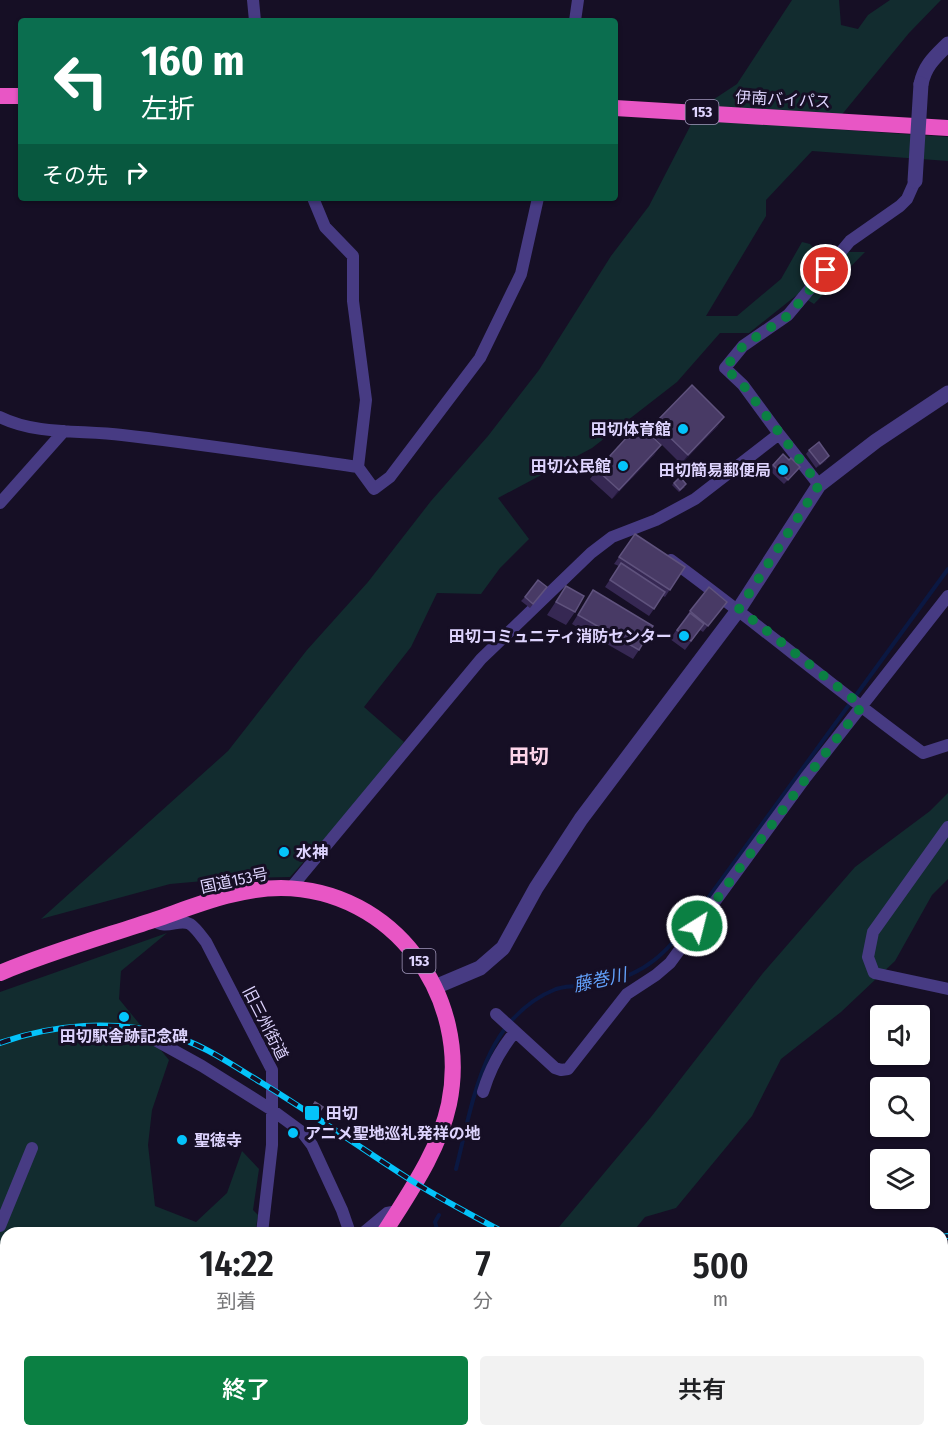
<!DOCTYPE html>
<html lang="ja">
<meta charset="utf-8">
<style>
body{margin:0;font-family:"Fira Sans Condensed","Noto Sans JP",sans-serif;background:#f2f2f2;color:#202124;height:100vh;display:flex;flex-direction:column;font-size:22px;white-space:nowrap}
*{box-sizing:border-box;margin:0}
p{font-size:20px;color:#757577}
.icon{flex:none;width:33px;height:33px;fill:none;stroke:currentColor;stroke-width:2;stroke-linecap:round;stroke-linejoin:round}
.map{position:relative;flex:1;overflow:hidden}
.drawer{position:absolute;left:0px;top:1227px;width:948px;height:210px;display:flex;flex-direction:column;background:#fff;border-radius:18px 18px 0 0;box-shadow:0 2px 4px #0004}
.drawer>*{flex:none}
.hud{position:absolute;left:18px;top:18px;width:600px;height:183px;border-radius:6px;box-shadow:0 2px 4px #0004;background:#0b6e4f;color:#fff;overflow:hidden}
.fabs{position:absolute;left:870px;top:1005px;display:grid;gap:12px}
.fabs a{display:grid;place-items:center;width:60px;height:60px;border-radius:6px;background:#fff;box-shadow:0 2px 4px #0004;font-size:30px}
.pin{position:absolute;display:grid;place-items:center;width:51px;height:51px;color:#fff;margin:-26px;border:3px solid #fff;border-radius:50%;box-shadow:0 2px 6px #0007}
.me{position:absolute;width:66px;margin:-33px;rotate:36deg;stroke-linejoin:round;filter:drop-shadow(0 0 4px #0008)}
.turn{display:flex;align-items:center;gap:21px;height:126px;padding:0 24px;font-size:27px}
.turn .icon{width:78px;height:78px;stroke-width:2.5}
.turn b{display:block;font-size:42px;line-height:51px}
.then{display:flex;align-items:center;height:57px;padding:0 24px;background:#0003;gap:12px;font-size:22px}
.eta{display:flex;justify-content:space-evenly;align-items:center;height:102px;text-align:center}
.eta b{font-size:36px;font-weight:600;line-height:42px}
.button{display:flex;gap:12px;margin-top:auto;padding:12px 24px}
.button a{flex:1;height:69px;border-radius:6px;background:#0b8043;color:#fff;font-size:24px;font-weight:600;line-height:69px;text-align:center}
.button a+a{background:#f2f2f2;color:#202124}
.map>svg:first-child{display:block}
</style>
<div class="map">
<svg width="948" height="1437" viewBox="0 0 948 1437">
<rect width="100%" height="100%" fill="#160f25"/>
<path fill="#122c2f" d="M792 0H839L841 25 858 29 868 15 890 0H941L909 33 830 129 948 137V161L812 151 766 200V216L706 316H737L781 279 802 242 810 244 825 262 838 252H865L814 304 798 294 749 333H720L677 382 592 448 498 498 529 539 500 568 481 594 437 593 411 647 364 707 404 742 352 808 290 877 237 878 170 884 41 919 228 751 307 650 368 582 431 501 488 436 539 370 611 256 649 206 699 109 737 84Z
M948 793V879L932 895 895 961 841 1012 781 1059 752 1116 676 1208 645 1217 632 1233H554L651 1117 763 973 855 867 930 811Z
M167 933 121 971 119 999 169 1060 152 1110 148 1145 155 1206 196 1222 227 1193 242 1151 259 1169 253 1210 258 1215 255 1233H150L127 1227 126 1233H6V1431H64L57 1437H0V992Z
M422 1431H547L544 1437H419Z"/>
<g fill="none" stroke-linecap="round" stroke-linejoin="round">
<path stroke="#0b1842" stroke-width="4" d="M456 1169C473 1102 483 1018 556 989 570 984 587 987 602 984 652 972 667 950 698 912L948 569
M438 1233 435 1222 439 1215
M313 1437 320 1431"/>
<path stroke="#473b83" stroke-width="12" d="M253 0 255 21
M575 21 578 0
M313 198 325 227 353 256V301L366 400 358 467
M0 417C36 435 82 430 122 435 201 444 279 456 358 467L374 489 390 477 480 358 521 274 538 198
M779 434 819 485
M0 503 64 431
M671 560C757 623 838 691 923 753L948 745
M948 827 873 932 868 957 874 973 948 989
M290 889 481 659 591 553 612 537 656 520 695 499 779 434 743 385 725 368 743 346 788 315 850 241 900 206 907 199 915 181
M153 920C167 931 178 918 190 924 196 928 202 937 206 942L272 1070V1145L262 1233
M496 1014 555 1068 561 1070 568 1069 627 994 656 975 670 963 806 777 948 596
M143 1037 155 1040 202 1066 272 1110 302 1132 312 1145 342 1210 350 1233
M483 1092C490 1069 499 1051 515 1032
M0 1226 32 1148
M363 1233 387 1213 398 1211
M942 1297 948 1300
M459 1431H463
M97 1437 101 1431
M151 1437 153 1431
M430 1437 432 1431
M808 1437 811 1431"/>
<path stroke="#473b83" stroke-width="15" d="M921 84C925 65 935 57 948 44
M435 987 480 968 503 948 536 888 581 819 739 609 819 485 876 441 948 393"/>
<path stroke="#e856c5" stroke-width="16" d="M0 96H21
M615 108 948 128
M0 973C50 952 103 937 154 920 195 906 237 888 281 888 394 889 471 997 449 1104 439 1151 409 1193 384 1233
M260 1437 264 1431"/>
<g stroke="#04c3fa" stroke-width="6">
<path id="rail" d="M0 1043C53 1024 115 1019 170 1035 203 1044 232 1065 262 1083 311 1113 358 1146 406 1177 438 1198 472 1215 505 1233
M942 1237 948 1236"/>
</g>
<use href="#rail" stroke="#160f25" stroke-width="4" stroke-dasharray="11" stroke-linecap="butt"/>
<path stroke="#473b83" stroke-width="15" d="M915 181 921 84"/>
</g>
<path fill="#362853" d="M655 423 718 426 681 464 649 432Z
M809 450 826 461 816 468 806 454Z
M655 454 612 499 590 479 597 470Z
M789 460 800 467 784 484 769 470 773 465Z
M674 483 685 487 679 492 672 485Z
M635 534 685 567 665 597 663 596 649 616 605 587 619 566 614 564Z
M566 586 575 612 566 625 547 615Z
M547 587 530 608 521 601 525 597Z
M593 590 639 650 633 659 572 624Z
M727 602 703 632 700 630 685 650 670 639 690 611Z
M315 1102 323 1107 318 1114 311 1109Z"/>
<path fill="#211639" d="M724 417 718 426 681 464 688 455Z
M661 445 655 454 612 499 619 490Z
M829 456 826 461 816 468 820 464Z"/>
<path fill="#483a65" stroke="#5f527d" stroke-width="1.5" d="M692 385 724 417 688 455 655 423Z
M639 424 661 445 619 490 597 470Z
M819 442 829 456 820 464 809 450Z
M783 454 789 460 791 458 800 467 788 480 773 465Z
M680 477 686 484 680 490 674 483Z
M635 534 685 567 670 590 619 557Z
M621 563 665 592 654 609 610 580Z
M538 580 547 587 533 604 525 597Z
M566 586 584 596 575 612 556 602Z
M709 587 727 602 708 626 690 611Z
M593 590 653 626 639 650 578 615Z
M690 613 704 624 691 641 677 630Z
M315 1102 323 1107 320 1111 312 1107Z"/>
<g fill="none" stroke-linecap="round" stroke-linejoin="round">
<path stroke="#0b8043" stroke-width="10" stroke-dasharray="0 18" d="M697 926 807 777 862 706 739 609 819 485 743 385 725 368 743 346 789 315 826 270"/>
</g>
<g fill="#04c3fa" stroke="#160f25" stroke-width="2">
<circle cx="683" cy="429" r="6"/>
<circle cx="623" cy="466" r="6"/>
<circle cx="783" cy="470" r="6"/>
<circle cx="684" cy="636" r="6"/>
<circle cx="284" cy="852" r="6"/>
<circle cx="124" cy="1017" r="6"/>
<rect x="304" y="1105" width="16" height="16" rx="3"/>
<circle cx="293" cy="1133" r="6"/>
<circle cx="182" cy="1140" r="6"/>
</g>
<g text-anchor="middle" stroke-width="6" stroke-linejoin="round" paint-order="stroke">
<g fill="#160f25" stroke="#a299bd" stroke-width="1.5">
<rect x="685.5" y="100" width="33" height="24" rx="4.5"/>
<rect x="402.5" y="949" width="33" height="24" rx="4.5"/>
</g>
<g font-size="15" font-weight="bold" fill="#ded4fe">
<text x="702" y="117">153</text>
<text x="419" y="966">153</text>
</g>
<g font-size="16" fill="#ded4fe" stroke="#160f25">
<text transform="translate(783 99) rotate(3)" y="6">伊南バイパス</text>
<text transform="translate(234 880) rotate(-12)" y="6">国道153号</text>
<text transform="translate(266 1023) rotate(63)" y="6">旧三州街道</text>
</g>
<g font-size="16" font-weight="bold" fill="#ded4fe" stroke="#160f25" text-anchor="end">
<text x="671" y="435">田切体育館</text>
<text x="611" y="472">田切公民館</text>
<text x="771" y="476">田切簡易郵便局</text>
<text x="672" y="642">田切コミュニティ消防センター</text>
<text x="296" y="858" text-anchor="start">水神</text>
<text x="124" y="1042" text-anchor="middle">田切駅舎跡記念碑</text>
<text x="326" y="1119" text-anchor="start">田切</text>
<text x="305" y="1139" text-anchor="start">アニメ聖地巡礼発祥の地</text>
<text x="194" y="1146" text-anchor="start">聖徳寺</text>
</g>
<g font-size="18" font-style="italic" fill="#63a2fd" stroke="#160f25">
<text transform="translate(600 980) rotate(-12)" y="6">藤巻川</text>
</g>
<g font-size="20" font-weight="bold" fill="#fed5ea" stroke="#160f25">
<text x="529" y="763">田切</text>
</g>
</g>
</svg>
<div class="fabs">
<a><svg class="icon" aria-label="sound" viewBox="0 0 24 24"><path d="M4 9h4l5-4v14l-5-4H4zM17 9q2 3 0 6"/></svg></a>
<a><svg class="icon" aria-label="search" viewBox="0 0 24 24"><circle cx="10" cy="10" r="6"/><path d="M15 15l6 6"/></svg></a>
<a><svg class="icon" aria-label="layers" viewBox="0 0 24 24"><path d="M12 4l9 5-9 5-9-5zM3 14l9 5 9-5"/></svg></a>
</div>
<div class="pin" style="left:826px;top:270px;background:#d93025"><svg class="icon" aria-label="arrive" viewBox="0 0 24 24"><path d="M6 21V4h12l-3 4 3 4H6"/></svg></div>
<svg class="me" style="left:697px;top:926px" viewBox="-20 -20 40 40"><circle r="17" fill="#0b8043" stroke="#fff" stroke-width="3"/><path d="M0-11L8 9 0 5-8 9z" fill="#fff"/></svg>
<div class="hud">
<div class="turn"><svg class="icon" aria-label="left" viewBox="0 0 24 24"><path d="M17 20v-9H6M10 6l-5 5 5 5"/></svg><div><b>160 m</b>左折</div></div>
<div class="then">その先<svg class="icon" aria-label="right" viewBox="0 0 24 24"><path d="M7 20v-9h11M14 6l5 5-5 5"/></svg></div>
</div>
<section class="drawer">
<div class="eta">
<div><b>14:22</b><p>到着</p></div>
<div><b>7</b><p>分</p></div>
<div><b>500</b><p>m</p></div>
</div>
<div class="button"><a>終了</a><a>共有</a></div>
</section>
</div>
